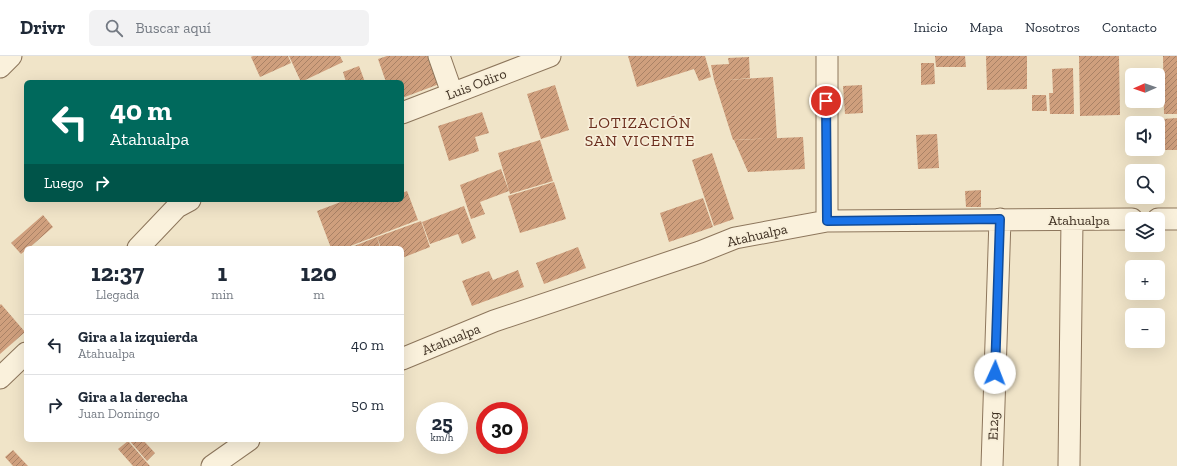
<!DOCTYPE html>
<html lang="es">
<meta charset="utf-8">
<style>
body{margin:0;font-family:"Zilla Slab",serif;background:#f2f2f3;color:#1f2937;height:100vh;display:flex;flex-direction:column;font-size:15px;white-space:nowrap}
*{box-sizing:border-box;margin:0}
p{font-size:13px;color:#747a83}
.icon{flex:none;width:22px;height:22px;fill:none;stroke:currentColor;stroke-width:2;stroke-linecap:round;stroke-linejoin:round}
.map{position:relative;flex:1;overflow:hidden}
.drawer{position:absolute;left:24px;top:190px;width:380px;height:196px;display:flex;flex-direction:column;background:#fff;border-radius:6px;box-shadow:0 4px 16px #0002}
.drawer>*{flex:none}
.top-card{position:absolute;left:24px;top:24px;width:380px;height:122px;border-radius:6px;box-shadow:0 4px 16px #0002;background:#00695c;color:#fff;overflow:hidden}
.needle{width:26px;rotate:268deg}
.controls{position:absolute;left:1125px;top:12px;display:grid;gap:8px}
.controls a{display:grid;place-items:center;width:40px;height:40px;border-radius:6px;background:#fff;box-shadow:0 4px 16px #0002;font-size:20px}
.speed{position:absolute;left:416px;top:346px;display:flex;gap:8px;font-size:20px;font-weight:700;text-align:center}
.speed>*{display:grid;place-content:center;width:52px;height:52px;border-radius:50%;background:#fff;box-shadow:0 4px 16px #0002;line-height:1}
.speed small{font-size:10px;font-weight:400}
.speed .limit{border:6px solid #d22;background:#fff;color:#111}
.pin{position:absolute;display:grid;place-items:center;width:34px;height:34px;color:#fff;margin:-17px;border:2px solid #fff;border-radius:50%;box-shadow:0 1px 4px #0007}
.me{position:absolute;width:44px;margin:-22px;rotate:2deg;stroke-linejoin:round;filter:drop-shadow(0 0 3px #0008)}
.turn{display:flex;align-items:center;gap:14px;height:84px;padding:0 20px;font-size:18px}
.turn .icon{width:52px;height:52px;stroke-width:2.5}
.turn b{display:block;font-size:28px;line-height:34px}
.then{display:flex;align-items:center;height:38px;padding:0 20px;background:#0003;gap:8px;font-size:15px}
.eta{display:flex;justify-content:space-evenly;align-items:center;height:68px;text-align:center}
.eta b{font-size:24px;font-weight:800;line-height:28px}
ul{padding:0;list-style:none}
li{display:flex;align-items:center;gap:12px;height:60px;padding:0 20px;border-top:1px solid #e0e1e3}
li div{flex:1}
li b{display:block;font-size:15px}
li em{font-style:normal}
header{display:flex;align-items:center;gap:24px;box-sizing:border-box;height:56px;padding:0 20px;background:#fff;border-bottom:1px solid #e0e1e3}
header strong{font-size:19px}
nav{display:flex;gap:22px;margin-inline-start:auto;font-size:14px}
.search{width:280px;height:36px;background:#f2f2f3;display:flex;align-items:center;gap:10px;box-sizing:border-box;padding:0 14px;border-radius:6px;color:#747a83;font-size:15px}
.map>svg:first-child{display:block}
</style>
<header>
<strong>Drivr</strong>
<div class="search"><svg class="icon" aria-label="search" viewBox="0 0 24 24"><circle cx="10" cy="10" r="6"/><path d="M15 15l6 6"/></svg>Buscar aquí</div>
<nav><a>Inicio</a><a>Mapa</a><a>Nosotros</a><a>Contacto</a></nav>
</header>
<div class="map">
<svg width="1177" height="410" viewBox="0 0 1177 410">
<defs>
<pattern id="building-hatch" width="6" height="6" patternUnits="userSpaceOnUse"><rect width="6" height="6" fill="#cf9f7d"/><path d="M-1 1l2-2M0 6l6-6M5 7l2-2" fill="none" stroke="#a98266"/></pattern>
</defs>
<rect width="100%" height="100%" fill="#f0e4c8"/>
<path fill="url(#building-hatch)" d="M253 0H288L291 7 260 21 251 1Z
M289 0H340L343 6 301 26Z
M387 0H432L442 27 402 42V26H386L378 3Z
M628 0H705L711 21 699 25 694 13 637 31Z
M935 0H965L966 11H936Z
M986 0H1027V33L987 34Z
M1079 0H1119L1120 59 1080 60Z
M1163 0H1177V58H1164Z
M749 1 750 22 729 24 773 21 777 82 733 84 714 24 711 9 729 8 728 2Z
M921 7H934L935 28 921 29Z
M359 10 365 26H346L343 16Z
M1073 12 1074 58H1050L1049 37H1053L1052 13Z
M555 29 569 74 541 83 527 38Z
M862 29 863 57 845 58 843 30Z
M1032 39H1046L1047 55H1032Z
M482 56 489 77 475 81 479 95 449 105 438 70Z
M1177 62V94H1164L1163 63Z
M937 78 939 112 918 113 916 79Z
M803 81 805 113 748 116 734 84Z
M540 84 553 125 510 138 498 97Z
M712 97 734 163 714 170 692 104Z
M501 113 509 135 480 146 485 158 471 163 460 129Z
M554 126 566 163 520 177 508 140Z
M981 134V151H966L965 135Z
M407 135 418 164 345 192H331L317 155 346 144H402V137Z
M703 142 713 171 669 186 660 157Z
M464 150 476 182 462 188 458 178 430 188 422 166Z
M43 159 53 171 29 192H26V194L21 198 11 187Z
M421 165 430 191 402 202V192H381L377 181Z
M377 181 380 192H349Z
M578 191 586 212 544 228 536 207Z
M518 214 524 231 472 250 462 225 489 215 493 224Z
M1 248 25 276 0 298V249Z
M129 384H143L155 397 147 405Z
M128 385 150 410H133L118 393Z
M13 394 28 410H13L5 401Z"/>
<g fill="none" stroke-linecap="round" stroke-linejoin="round">
<g stroke="#8d765c" stroke-width="23">
<path id="minor" d="M439 0 452 37
M827 0V165
M0 11 11 0
M402 57 550 0
M1158 163H1177
M138 192 177 151 190 144
M402 303 494 265 700 196 735 182 827 165 1132 163
M0 322 26 297
M212 410 249 384
M992 410 1000 163
M1069 410 1072 164"/>
</g>
<use href="#minor" stroke="#faf1dc" stroke-width="21"/>
</g>
<g fill="none" stroke-linecap="round" stroke-linejoin="round">
<g stroke="#114b97" stroke-width="10">
<path id="route" d="M826 45 827 165 1000 163 995 317"/>
</g>
<use href="#route" stroke="#1a73e8" stroke-width="7"/>
</g>
<g text-anchor="middle" stroke-width="3.5" stroke-linejoin="round" paint-order="stroke">
<g font-size="14" fill="#3d2e20" stroke="#f7eed8">
<text transform="translate(476 28) rotate(-21)" y="5">Luis Odiro</text>
<text x="1079" y="169">Atahualpa</text>
<text transform="translate(757 179) rotate(-13)" y="5">Atahualpa</text>
<text transform="translate(451 283) rotate(-22)" y="5">Atahualpa</text>
<text transform="translate(993 370) rotate(-88)" y="5">E12g</text>
</g>
<g font-size="16" letter-spacing="1" fill="#6b2e1e" stroke="#f7eed8">
<text x="640" y="72">LOTIZACIÓN<tspan x="640" dy="18">SAN VICENTE</tspan></text>
</g>
</g>
</svg>
<div class="controls">
<a><svg class="needle" viewBox="-14 -14 28 28"><path d="M0-13l5 13h-10z" fill="#e53935"/><path d="M0 13l5-13h-10z" fill="#747a83"/></svg></a>
<a><svg class="icon" aria-label="sound" viewBox="0 0 24 24"><path d="M4 9h4l5-4v14l-5-4H4zM17 9q2 3 0 6"/></svg></a>
<a><svg class="icon" aria-label="search" viewBox="0 0 24 24"><circle cx="10" cy="10" r="6"/><path d="M15 15l6 6"/></svg></a>
<a><svg class="icon" aria-label="layers" viewBox="0 0 24 24"><path d="M12 4l9 5-9 5-9-5zM3 14l9 5 9-5"/></svg></a>
<a>+</a>
<a>−</a>
</div>
<div class="speed"><div>25<small>km/h</small></div><div class="limit">30</div></div>
<div class="pin" style="left:826px;top:45px;background:#d93025"><svg class="icon" aria-label="arrive" viewBox="0 0 24 24"><path d="M6 21V4h12l-3 4 3 4H6"/></svg></div>
<svg class="me" style="left:995px;top:317px" viewBox="-20 -20 40 40"><circle r="19" fill="#fff"/><path d="M0-13L10 11 0 6-10 11z" fill="#1a73e8"/></svg>
<div class="top-card">
<div class="turn"><svg class="icon" aria-label="left" viewBox="0 0 24 24"><path d="M17 20v-9H6M10 6l-5 5 5 5"/></svg><div><b>40 m</b>Atahualpa</div></div>
<div class="then">Luego<svg class="icon" aria-label="right" viewBox="0 0 24 24"><path d="M7 20v-9h11M14 6l5 5-5 5"/></svg></div>
</div>
<section class="drawer">
<div class="eta">
<div><b>12:37</b><p>Llegada</p></div>
<div><b>1</b><p>min</p></div>
<div><b>120</b><p>m</p></div>
</div>
<ul>
<li><svg class="icon" aria-label="left" viewBox="0 0 24 24"><path d="M17 20v-9H6M10 6l-5 5 5 5"/></svg><div><b>Gira a la izquierda</b><p>Atahualpa</p></div><em>40 m</em></li>
<li><svg class="icon" aria-label="right" viewBox="0 0 24 24"><path d="M7 20v-9h11M14 6l5 5-5 5"/></svg><div><b>Gira a la derecha</b><p>Juan Domingo</p></div><em>50 m</em></li>
</ul>
</section>
</div>
